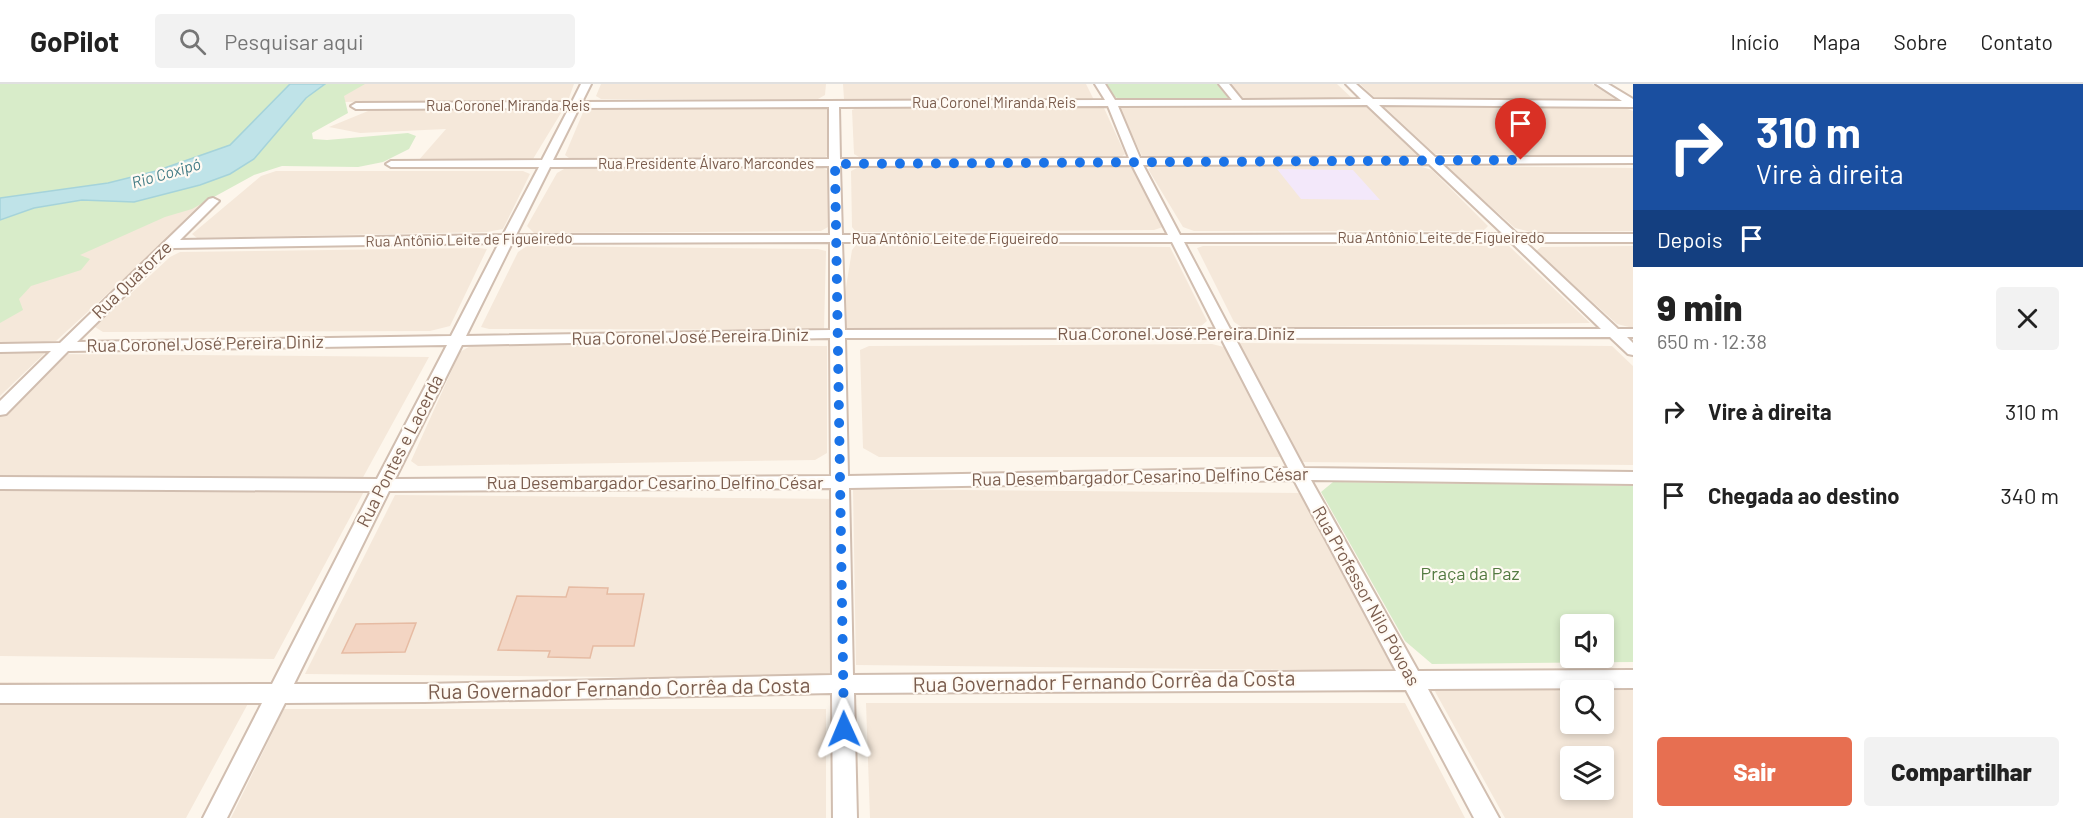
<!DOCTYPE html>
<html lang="pt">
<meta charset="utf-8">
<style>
body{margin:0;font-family:Barlow,sans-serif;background:#f2f2f2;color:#222;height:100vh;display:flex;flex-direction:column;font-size:22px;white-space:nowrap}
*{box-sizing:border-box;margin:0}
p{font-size:20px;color:#767676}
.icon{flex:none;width:33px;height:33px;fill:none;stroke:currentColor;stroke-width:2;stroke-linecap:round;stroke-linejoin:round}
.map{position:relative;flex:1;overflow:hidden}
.sheet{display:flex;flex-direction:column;background:#fff;width:450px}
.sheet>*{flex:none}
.top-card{background:#1a4fa0;color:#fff;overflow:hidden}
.tools{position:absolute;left:1560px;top:530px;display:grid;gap:12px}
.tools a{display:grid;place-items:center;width:54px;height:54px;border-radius:6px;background:#fff;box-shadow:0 3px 9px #0003;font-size:30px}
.pin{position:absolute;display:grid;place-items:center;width:51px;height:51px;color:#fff;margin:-62px -26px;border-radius:50% 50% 50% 0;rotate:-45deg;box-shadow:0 0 6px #0007}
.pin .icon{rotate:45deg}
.me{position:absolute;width:66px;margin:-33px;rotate:359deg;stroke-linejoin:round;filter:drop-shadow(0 0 4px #0008)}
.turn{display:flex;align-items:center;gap:21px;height:126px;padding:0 24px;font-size:27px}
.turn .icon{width:78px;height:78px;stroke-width:2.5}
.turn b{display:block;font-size:42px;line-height:51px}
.then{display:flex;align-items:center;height:57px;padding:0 24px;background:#0003;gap:12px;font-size:22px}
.round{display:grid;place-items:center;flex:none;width:63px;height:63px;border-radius:6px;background:#f2f2f2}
.headline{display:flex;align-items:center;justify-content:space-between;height:102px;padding:0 24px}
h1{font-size:36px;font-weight:800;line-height:45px}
.action{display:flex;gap:12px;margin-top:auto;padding:12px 24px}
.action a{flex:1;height:69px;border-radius:6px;background:#e76f51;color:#fff;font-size:24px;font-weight:800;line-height:69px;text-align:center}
.action a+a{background:#f2f2f2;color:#222}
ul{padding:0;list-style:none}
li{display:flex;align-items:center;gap:18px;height:84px;padding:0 24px}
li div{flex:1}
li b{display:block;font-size:22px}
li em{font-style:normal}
header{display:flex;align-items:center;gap:36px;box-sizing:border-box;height:84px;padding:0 30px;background:#fff;border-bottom:2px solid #e0e0e0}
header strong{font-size:28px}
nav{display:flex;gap:33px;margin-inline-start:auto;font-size:21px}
.search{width:420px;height:54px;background:#f2f2f2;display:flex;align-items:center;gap:15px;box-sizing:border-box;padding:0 21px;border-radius:6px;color:#767676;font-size:22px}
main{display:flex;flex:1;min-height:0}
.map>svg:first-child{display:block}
</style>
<header>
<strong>GoPilot</strong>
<div class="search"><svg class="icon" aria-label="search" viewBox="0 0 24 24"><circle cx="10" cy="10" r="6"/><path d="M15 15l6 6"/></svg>Pesquisar aqui</div>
<nav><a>Início</a><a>Mapa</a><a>Sobre</a><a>Contato</a></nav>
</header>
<main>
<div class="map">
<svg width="1633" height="734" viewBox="0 0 1633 734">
<rect width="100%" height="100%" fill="#fdf6ec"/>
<path fill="#f5e8da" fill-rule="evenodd" d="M338 0H574L569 14 559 17 319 18Z
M601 0H826L825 11 818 15H601L596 12Z
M843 0H1086L1094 16 844 15Z
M1228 0H1337L1354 16 1247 18 1239 15Z
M1360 0H1592L1615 15 1374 13Z
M1380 19 1622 23 1633 27V72L1435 70Z
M1366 21 1421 73 1142 72 1120 25 1125 22Z
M1096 22 1104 24 1125 70 1121 73H859L854 70 852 26 857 24Z
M373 25H555L561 29 533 75 418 77 446 45 360 49 329 43Z
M591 25H826L832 28 829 71 825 73 569 74 565 71 584 26Z
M1127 82 1135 86 1163 143 1154 146 856 148 852 143 851 87 857 84Z
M1156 82 1422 83 1432 86 1488 142 1483 147H1194L1183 143 1148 85Z
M1445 82 1633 84V147L1531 148 1515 144Z
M823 84 829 87 828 143 821 147 534 149 527 142 557 89 564 85Z
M276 87H523L530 90 503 145 487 148 197 154 192 150 261 92Z
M213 113 56 257 0 259V155Z
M857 160 1170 163 1207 237 1201 242 839 247 852 166Z
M527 162 818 165 826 167 824 246 489 245 481 243 518 168Z
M1203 162H1509L1590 239 1243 244 1234 238 1197 164Z
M1633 162V244L1617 240 1536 167 1541 163Z
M479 164 487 165 450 242 430 247 103 248 95 243 170 173 180 168Z
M1237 259 1612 262 1633 282V381L1301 378Z
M1212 260 1224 263 1288 373H879L863 364 860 266 869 262Z
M472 261 827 262V369L815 376 418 382 411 377 460 268Z
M46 268 0 312V269Z
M52 270 429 273 361 397 0 394V320Z
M0 397 368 400 274 575 0 572Z
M853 405 1301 409 1394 587 856 581Z
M395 411 844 415 845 595 305 590Z
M0 598 258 601 186 734H0Z
M1432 602 1633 604V734H1505ZM1570 606H1604V639H1570ZM1570 672H1604V705H1570Z
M866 619H1405L1465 734H870Z
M284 625H826V734H231Z"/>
<path fill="#f3e8fa" d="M1277 85 1353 86 1380 116 1301 115Z"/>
<path fill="#d8ecc9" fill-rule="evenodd" d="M0 0H290L230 61 156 87 108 99 0 114Z
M325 0H365L344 12 348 29 312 49 313 55 327 56 408 49 416 52 409 65 383 78 358 83 282 82 254 91 192 125 165 133 80 171 90 175 81 186 31 202 19 215 23 226 0 239V136L34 124 82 116 134 118 200 101 230 90 254 75 306 14Z
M1107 0H1217L1228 14 1224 15H1121L1114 13Z
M1333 398 1633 402V578L1432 580 1405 557 1321 408ZM1570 540H1604V573H1570Z"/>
<path fill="#bfe3e8" stroke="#a5d3da" stroke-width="1.5" d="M290 0H325L306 14 254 75 230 90 200 101 134 118 82 116 34 124 0 136V114L108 99 156 87 230 61Z"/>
<path fill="#f3d5c3" stroke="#e6bba3" stroke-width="1.5" d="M569 503 608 504 607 510H644L634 562H593L590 574 548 573 550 567 498 566 517 512 566 513Z
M416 539 405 568 342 569 356 540Z"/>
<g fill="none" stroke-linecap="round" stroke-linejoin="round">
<g stroke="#d1beb0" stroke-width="4">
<path id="street" d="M581 0H591L582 18 1105 16 1095 0H1105L1115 16H1232L1219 0H1229L1242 16 1361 15 1346 0H1356L1373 15 1622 17 1596 0H1608L1633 15V23L1379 21 1435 73H1633V79L1442 80 1517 150H1633V158H1525L1618 245H1633V253H1627L1633 259V271L1628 270 1610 253 1235 254 1304 384 1633 388V400L1311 396 1418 587 1633 586V604L1428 605 1499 734H1474L1406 606 854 609 857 734H833L832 609 424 618 285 619 227 734H203L262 619H0V601L272 600 371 407 0 405V393L377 395 447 261 68 267 6 330 0 331V317L51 267 0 268V260L60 259 209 115 213 114 219 117 180 156 503 151 539 83H391L386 80 391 77 542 76 569 24 356 25 351 22 356 19 572 18ZM1367 21 1422 73 1140 74 1118 22ZM1108 22 1129 74 840 75 839 23ZM829 23V75L553 76 579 24ZM1429 80 1503 150 1180 151 1143 81ZM1132 81 1168 151H842L840 82ZM829 82 830 151H516L550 83ZM830 158V246L466 252 512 159ZM842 158H1172L1216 245 845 246ZM1184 158H1511L1601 245H1230ZM499 159 451 252 77 258 173 164ZM830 254 831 392 395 395 462 261ZM845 254H1221L1288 384 848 392ZM1294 396 1396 587 853 591 849 404ZM831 404 832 591 424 600H294L389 407Z"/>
</g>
<use href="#street" fill="#fff" fill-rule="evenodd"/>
</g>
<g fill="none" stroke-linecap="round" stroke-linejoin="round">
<path stroke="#1a73e8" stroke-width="10" stroke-dasharray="0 18" d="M844 645 835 80 1521 76"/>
</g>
<g text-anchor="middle" stroke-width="4.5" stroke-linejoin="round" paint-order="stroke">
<g font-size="15" fill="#7a5c4d" stroke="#fffaf3">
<text x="994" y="24">Rua Coronel Miranda Reis</text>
<text x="508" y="27">Rua Coronel Miranda Reis</text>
<text x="706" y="85">Rua Presidente Álvaro Marcondes</text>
<text x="1441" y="159">Rua Antônio Leite de Figueiredo</text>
<text x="955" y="160">Rua Antônio Leite de Figueiredo</text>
<text transform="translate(469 156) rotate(-1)" y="5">Rua Antônio Leite de Figueiredo</text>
</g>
<g font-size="16" font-style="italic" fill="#437c86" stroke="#fffaf3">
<text transform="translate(166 89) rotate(-16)" y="6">Rio Coxipó</text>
</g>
<g font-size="18" fill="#7a5c4d" stroke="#fffaf3">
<text transform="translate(132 196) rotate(-44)" y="6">Rua Quatorze</text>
<text x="1176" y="256">Rua Coronel José Pereira Diniz</text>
<text transform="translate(690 253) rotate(-1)" y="6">Rua Coronel José Pereira Diniz</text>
<text transform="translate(205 260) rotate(-1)" y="6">Rua Coronel José Pereira Diniz</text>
<text transform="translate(400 367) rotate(-63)" y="6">Rua Pontes e Lacerda</text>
<text transform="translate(1140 393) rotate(-1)" y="6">Rua Desembargador Cesarino Delfino César</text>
<text x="655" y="405">Rua Desembargador Cesarino Delfino César</text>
<text transform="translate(1366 512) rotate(61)" y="6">Rua Professor Nilo Póvoas</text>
</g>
<g font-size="18" fill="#537a41" stroke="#fffaf3">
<text x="1470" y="496">Praça da Paz</text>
</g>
<g font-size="21" fill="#7a5c4d" stroke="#fffaf3">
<text transform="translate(1104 598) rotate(-1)" y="7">Rua Governador Fernando Corrêa da Costa</text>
<text transform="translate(619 605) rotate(-1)" y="7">Rua Governador Fernando Corrêa da Costa</text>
</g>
</g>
</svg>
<div class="tools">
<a><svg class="icon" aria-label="sound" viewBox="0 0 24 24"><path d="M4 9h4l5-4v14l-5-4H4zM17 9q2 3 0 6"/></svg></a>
<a><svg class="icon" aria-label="search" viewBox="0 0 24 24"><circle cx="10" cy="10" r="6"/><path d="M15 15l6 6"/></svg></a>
<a><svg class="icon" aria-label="layers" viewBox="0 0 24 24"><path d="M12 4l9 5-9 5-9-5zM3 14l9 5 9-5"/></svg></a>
</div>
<div class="pin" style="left:1521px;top:76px;background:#d93025"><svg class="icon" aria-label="arrive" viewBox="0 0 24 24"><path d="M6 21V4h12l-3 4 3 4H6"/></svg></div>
<svg class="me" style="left:844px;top:645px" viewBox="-20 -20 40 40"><path d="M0-17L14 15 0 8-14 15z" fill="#1a73e8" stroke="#fff" stroke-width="4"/></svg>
</div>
<section class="sheet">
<div class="top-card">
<div class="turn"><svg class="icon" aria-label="right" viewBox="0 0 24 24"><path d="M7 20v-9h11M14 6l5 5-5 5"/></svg><div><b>310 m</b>Vire à direita</div></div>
<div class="then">Depois<svg class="icon" aria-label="arrive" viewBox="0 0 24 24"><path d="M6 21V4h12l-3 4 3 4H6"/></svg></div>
</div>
<div class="headline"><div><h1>9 min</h1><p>650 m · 12:38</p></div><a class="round"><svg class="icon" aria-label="close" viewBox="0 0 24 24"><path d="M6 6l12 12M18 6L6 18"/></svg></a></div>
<ul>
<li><svg class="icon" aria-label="right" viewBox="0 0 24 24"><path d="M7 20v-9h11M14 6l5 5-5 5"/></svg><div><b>Vire à direita</b></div><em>310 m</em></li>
<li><svg class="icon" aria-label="arrive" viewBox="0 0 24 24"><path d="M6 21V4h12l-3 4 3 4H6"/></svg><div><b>Chegada ao destino</b></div><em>340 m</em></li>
</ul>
<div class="action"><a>Sair</a><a>Compartilhar</a></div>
</section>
</main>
